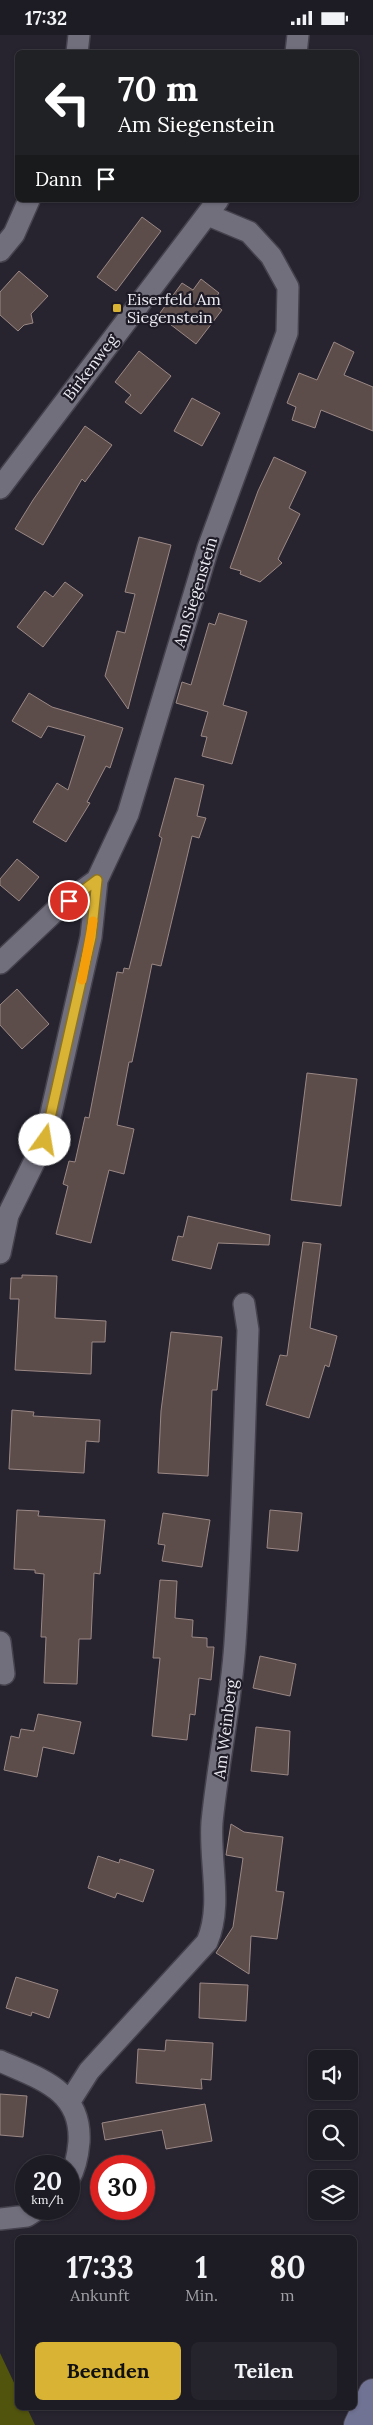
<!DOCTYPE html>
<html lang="de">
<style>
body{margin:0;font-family:Lora,serif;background:#25242c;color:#f1f3f6;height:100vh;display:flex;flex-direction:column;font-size:19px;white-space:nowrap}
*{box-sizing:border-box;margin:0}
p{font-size:16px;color:#a0a1a6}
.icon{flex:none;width:28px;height:28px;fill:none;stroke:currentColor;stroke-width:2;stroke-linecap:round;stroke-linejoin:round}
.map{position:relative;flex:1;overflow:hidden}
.sheet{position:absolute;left:15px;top:2200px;width:342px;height:175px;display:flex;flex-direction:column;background:#1d1b24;border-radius:8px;box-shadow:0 1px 4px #0004,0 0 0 1px #3b3941}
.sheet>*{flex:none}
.hud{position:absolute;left:15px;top:15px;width:344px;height:152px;border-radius:8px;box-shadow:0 1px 4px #0004,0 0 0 1px #3b3941;background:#202124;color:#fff;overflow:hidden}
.buttons{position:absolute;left:308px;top:2015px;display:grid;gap:10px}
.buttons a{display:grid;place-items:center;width:50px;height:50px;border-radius:8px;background:#1d1b24;box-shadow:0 1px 4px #0004,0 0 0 1px #3b3941;font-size:25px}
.speed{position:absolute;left:15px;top:2120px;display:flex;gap:10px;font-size:25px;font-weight:700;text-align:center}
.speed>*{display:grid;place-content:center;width:65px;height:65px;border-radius:50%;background:#1d1b24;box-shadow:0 1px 4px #0004,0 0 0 1px #3b3941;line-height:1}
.speed small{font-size:12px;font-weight:400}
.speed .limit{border:8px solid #d22;background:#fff;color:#111}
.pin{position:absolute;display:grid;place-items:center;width:42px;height:42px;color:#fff;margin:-21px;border:2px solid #fff;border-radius:50%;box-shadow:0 1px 5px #0007}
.me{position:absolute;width:55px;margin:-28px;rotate:13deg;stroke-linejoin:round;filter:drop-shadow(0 0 4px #0008)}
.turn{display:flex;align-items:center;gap:18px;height:105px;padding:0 20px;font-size:22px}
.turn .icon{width:65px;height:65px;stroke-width:2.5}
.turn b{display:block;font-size:35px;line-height:42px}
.then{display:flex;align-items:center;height:48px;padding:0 20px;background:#0003;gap:10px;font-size:19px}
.eta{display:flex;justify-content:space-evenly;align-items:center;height:85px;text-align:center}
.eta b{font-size:30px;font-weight:700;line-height:35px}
.button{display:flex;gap:10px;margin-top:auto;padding:10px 20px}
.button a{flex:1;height:58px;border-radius:8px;background:#d9b334;color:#111;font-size:20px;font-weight:700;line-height:58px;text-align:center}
.button a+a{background:#25242c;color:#f1f3f6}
.status{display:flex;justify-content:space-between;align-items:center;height:35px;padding:0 25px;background:#1d1b24;direction:ltr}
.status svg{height:14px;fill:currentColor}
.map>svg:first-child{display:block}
</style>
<div class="status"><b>17:32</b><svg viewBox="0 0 49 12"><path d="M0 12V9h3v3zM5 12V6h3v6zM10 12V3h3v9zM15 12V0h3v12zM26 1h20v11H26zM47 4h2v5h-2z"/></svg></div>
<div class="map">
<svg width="373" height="2390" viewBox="0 0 373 2390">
<rect width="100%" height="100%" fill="#272430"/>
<path fill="#51540d" d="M0 2318 17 2354 18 2372 27 2373 35 2390H0Z"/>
<path fill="#5d4d4a" stroke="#9a8885" d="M142 182 161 196 116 256 97 242Z
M19 236 48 261 31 279 33 288 24 290 18 296 0 280V257Z
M201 244 219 258 212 267 222 275 196 309 166 286 168 284 160 278 182 248 193 255Z
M334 307 354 317 344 340 373 352V396L321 375 315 393 292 385 296 372 287 368 299 338 317 345Z
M139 316 171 341 141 379 125 367 131 360 115 347Z
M192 363 220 378 202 411 174 396Z
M85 391 112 410 85 447 82 444 43 510 15 494 33 465Z
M274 422 306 437 289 473 300 479 278 524 282 528 260 547 240 539 241 536 230 533 258 456Z
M139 502 171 510 128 674 105 641 117 596 125 598 135 559 125 557Z
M65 547 83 560 43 612 17 592 45 556 53 562Z
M219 578 247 586 223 670 247 677 232 729 202 721 207 702 201 701 208 677 176 668 182 647 191 650 209 588 215 590Z
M29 658 52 672 123 693 110 733 106 731 87 767 90 768 66 807 33 787 57 748 68 755 85 701 48 691 41 703 12 686Z
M175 743 204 750 197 781 206 783 199 803 192 801 161 931 152 929 132 1027H129L117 1090 134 1094 124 1139 109 1135 91 1208 56 1199 68 1151 63 1149 69 1126 75 1127 85 1082 89 1083 117 937 123 938 124 933 129 934 162 803 159 801Z
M17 824 39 842 19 866 0 850V844Z
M17 954 49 989 22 1014 0 990V970Z
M307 1038 357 1044 341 1171 291 1165Z
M188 1181 270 1200 269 1210 218 1208 211 1234 172 1225 178 1201 183 1202Z
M303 1207 321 1209 310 1293 337 1301 329 1332 325 1330 309 1383 266 1370 280 1320 287 1321Z
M22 1240 57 1241 55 1283 106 1286 105 1307H92L91 1339 15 1335 19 1264H10L11 1243H22Z
M171 1297 222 1302 217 1355H212L208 1441 158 1438 161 1376Z
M12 1375 34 1377 33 1381 100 1385 99 1407 86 1406 84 1438 9 1434Z
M17 1475 39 1476 38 1481 105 1485 100 1539 94 1538 91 1604H79L77 1649 44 1648 46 1602H41L44 1539 35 1538V1535L14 1534Z
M270 1475 302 1478 298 1516 267 1513Z
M163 1478 210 1485 202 1532 162 1526 165 1510 158 1509Z
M160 1545 177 1546 175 1583 193 1585 192 1602 207 1603V1612H214L211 1645 199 1643 195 1680 190 1679 187 1705 152 1701 160 1623H153Z
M260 1621 296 1629 290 1661 253 1653Z
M38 1679 81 1687 74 1719 43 1712 37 1742 4 1735 11 1701 19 1703 21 1694 34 1696Z
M256 1692 290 1696 288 1740 251 1736Z
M231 1789 244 1797 283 1802 276 1856 284 1857 277 1904 251 1901 249 1939 216 1918 233 1892 243 1823 226 1820Z
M98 1821 119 1828 120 1824 154 1835 143 1867 117 1858 115 1863 88 1853Z
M16 1942 58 1955 49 1983 32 1977 31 1981 6 1973Z
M200 1948 248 1950 246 1986 199 1983Z
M166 2005 213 2008 211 2045 201 2044 202 2054 136 2048 138 2014 165 2016Z
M0 2059 27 2061 23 2102 0 2100Z
M205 2069 212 2106 166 2114 162 2095 105 2105 102 2088Z"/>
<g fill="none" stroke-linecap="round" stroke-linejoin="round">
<g stroke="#45424d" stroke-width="24">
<path id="street" d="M77 18 79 0
M296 18 298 0
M0 216 14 199 29 165
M0 453 218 165
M0 928 55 876 97 845 128 779 208 513 287 298 288 252 271 221 249 197 208 180
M0 1218 8 1180 45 1105 91 902 97 845
M0 1607 4 1639
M0 2026C40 2044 82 2055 79 2107 78 2119 75 2134 69 2144
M70 2066 89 2036 207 1907C223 1870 209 1827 212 1787 218 1727 231 1668 235 1608 242 1504 244 1399 248 1295L244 1269
M0 2184 27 2181 38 2174"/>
</g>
<g stroke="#45424d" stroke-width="30">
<path id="secondary" d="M358 2390 373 2358"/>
</g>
<use href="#street" stroke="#726f7d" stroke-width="21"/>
<use href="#secondary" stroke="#717394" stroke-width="28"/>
</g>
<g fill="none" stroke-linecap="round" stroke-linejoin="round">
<g stroke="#8d7422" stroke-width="12">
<path id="route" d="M45 1105 91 902 97 845 69 866"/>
</g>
<use href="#route" stroke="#d9b334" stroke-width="9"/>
<path stroke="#f59e0b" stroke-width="9" d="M82 945 93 886"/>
</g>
<rect fill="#d9b334" stroke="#1e1b26" stroke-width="2" x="112" y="268" width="10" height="10" rx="2.5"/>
<g text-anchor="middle" stroke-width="4.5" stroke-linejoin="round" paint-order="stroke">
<g font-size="16" fill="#ecebf3" stroke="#1e1b26" text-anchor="start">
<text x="127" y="270">Eiserfeld Am<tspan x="127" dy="18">Siegenstein</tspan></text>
</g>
<g font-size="16" fill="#ecebf3" stroke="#1e1b26">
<text transform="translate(90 332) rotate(-53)" y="6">Birkenweg</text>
<text transform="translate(195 557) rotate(-73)" y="6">Am Siegenstein</text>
<text transform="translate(225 1694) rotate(-83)" y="6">Am Weinberg</text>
</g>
</g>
</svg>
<div class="buttons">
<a><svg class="icon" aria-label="sound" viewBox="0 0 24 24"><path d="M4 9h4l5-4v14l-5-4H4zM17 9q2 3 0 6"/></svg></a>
<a><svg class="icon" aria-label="search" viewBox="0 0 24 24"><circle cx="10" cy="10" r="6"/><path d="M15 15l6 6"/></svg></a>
<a><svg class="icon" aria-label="layers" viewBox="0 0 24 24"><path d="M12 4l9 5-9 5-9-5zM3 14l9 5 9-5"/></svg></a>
</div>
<div class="speed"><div>20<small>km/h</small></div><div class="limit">30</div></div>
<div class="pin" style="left:69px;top:866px;background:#d93025"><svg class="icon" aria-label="arrive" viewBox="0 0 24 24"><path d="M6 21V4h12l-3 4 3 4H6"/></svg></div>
<svg class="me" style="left:45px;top:1105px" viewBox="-20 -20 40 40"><circle r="19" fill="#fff"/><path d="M0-13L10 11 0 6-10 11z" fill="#d9b334"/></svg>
<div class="hud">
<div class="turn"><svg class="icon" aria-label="left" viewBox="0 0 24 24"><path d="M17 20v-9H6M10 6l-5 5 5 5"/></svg><div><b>70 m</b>Am Siegenstein</div></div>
<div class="then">Dann<svg class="icon" aria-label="arrive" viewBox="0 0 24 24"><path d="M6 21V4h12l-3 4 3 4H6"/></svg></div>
</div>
<section class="sheet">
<div class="eta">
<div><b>17:33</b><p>Ankunft</p></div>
<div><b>1</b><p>Min.</p></div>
<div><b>80</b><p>m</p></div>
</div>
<div class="button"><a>Beenden</a><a>Teilen</a></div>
</section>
</div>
